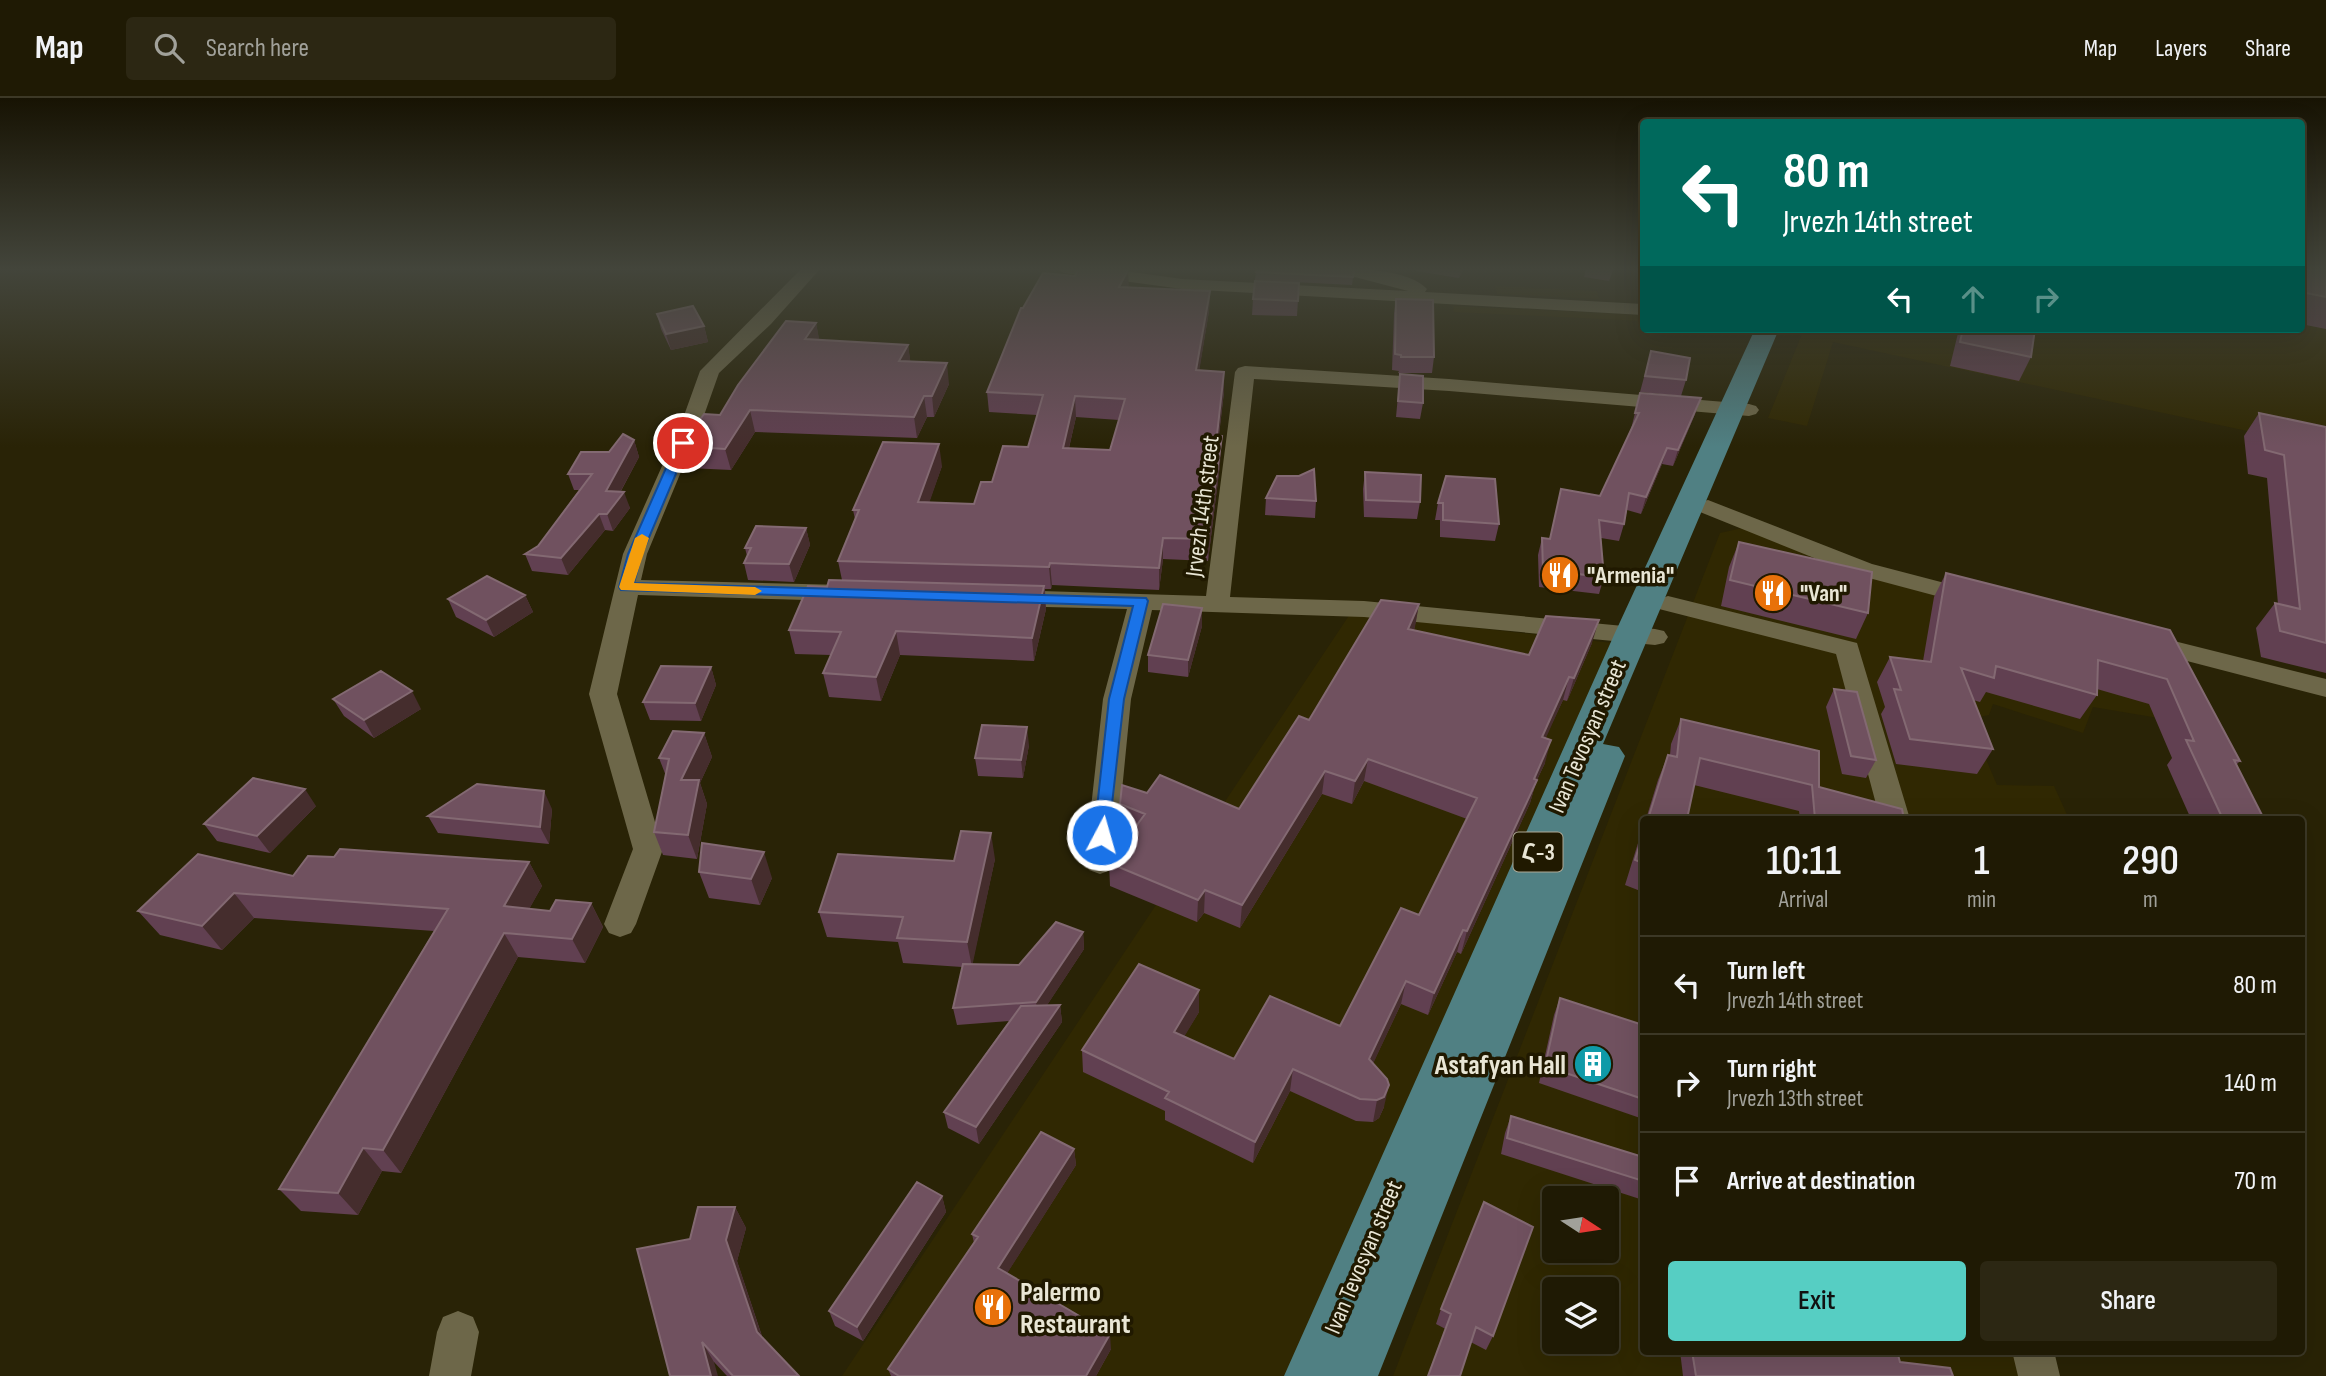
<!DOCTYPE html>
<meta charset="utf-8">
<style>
body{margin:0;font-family:"Sofia Sans Condensed","Noto Sans Armenian",sans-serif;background:#2c2713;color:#f1f3f6;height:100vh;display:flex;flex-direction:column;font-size:26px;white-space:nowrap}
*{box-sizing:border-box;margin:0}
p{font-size:23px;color:#a1a19a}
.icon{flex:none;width:38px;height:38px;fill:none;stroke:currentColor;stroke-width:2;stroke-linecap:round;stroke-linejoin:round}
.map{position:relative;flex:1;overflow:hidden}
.details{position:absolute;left:1640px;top:718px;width:665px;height:539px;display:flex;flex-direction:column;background:#1f1a04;border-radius:7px;box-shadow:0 7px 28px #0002,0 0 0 2px #3c3826}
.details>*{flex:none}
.top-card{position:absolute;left:1640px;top:21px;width:665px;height:214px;border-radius:7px;box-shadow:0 7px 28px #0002,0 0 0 2px #3c3826;background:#00695c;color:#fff;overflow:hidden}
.needle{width:46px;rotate:102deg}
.fabs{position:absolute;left:1542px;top:1088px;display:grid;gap:14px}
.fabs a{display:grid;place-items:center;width:77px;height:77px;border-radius:7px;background:#1f1a04;box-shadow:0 7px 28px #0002,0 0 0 2px #3c3826;font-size:35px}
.pin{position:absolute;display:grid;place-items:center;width:60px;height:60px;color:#fff;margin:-30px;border:4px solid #fff;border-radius:50%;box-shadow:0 2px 7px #0007}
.me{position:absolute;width:77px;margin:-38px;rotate:6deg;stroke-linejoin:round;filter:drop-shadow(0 0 5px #0008)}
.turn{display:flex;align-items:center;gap:24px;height:147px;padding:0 28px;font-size:32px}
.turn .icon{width:91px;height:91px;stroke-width:2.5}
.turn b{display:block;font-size:49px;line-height:60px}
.lanes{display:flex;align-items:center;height:66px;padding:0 28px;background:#0003;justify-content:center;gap:35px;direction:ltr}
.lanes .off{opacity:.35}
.eta{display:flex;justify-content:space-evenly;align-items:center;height:119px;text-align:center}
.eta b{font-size:42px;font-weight:600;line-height:49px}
.action{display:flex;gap:14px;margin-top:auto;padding:14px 28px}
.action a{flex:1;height:80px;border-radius:7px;background:#56cec3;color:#111;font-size:28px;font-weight:600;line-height:80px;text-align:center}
.action a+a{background:#2c2713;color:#f1f3f6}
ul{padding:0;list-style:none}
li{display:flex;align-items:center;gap:21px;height:98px;padding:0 28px;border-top:2px solid #3c3826}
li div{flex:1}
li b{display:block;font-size:26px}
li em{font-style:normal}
header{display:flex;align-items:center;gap:42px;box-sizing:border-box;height:98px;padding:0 35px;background:#1f1a04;border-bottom:2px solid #3c3826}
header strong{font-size:33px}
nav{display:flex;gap:38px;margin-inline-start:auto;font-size:24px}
.search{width:490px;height:63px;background:#2c2713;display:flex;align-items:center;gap:18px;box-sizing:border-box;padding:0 24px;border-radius:7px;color:#a1a19a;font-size:26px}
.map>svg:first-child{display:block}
</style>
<header>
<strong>Map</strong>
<div class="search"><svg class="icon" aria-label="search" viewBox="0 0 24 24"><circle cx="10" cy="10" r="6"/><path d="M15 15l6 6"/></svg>Search here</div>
<nav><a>Map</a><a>Layers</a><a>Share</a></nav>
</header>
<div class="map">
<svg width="2326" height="1278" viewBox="0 0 2326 1278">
<rect width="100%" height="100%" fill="#292306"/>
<path fill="#302802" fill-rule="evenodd" d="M2301 170H2326V350L1833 244 1807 328 1768 320 1804 231H2301Z
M1495 188 1597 193 1599 201 1497 196Z
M1453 208 1643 217V223L1454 214Z
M1747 429 2156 553 2200 627 2093 609 2083 635 1993 606 1989 617 1969 621 1997 687 2054 688 2069 721H1643V1253H2043L2049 1278H1393L1720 435ZM1554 1101H1606V1153H1554ZM1554 1192H1606V1244H1554Z
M1350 516 1613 545 1285 1278H842Z"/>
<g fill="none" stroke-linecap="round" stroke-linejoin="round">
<path fill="#6d6749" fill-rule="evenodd" d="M802 170H821L771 226 719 275 702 323 647 456 641 482 843 487 852 490 855 495 852 500 843 503 638 497 617 596 663 751 636 826 631 835 620 839 609 835 604 826 633 751 589 596 623 456 682 323 700 273Z
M1055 170H1103L1182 181 1408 193 1336 174 1333 170C1357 170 1411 172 1427 191L1425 194 1643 206V217L1182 191 1064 175Z
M1245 268 1449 281 1749 306 1756 308 1759 312 1756 316 1749 318 1449 293 1254 281 1230 499 1364 503 1655 531 1664 533 1668 539 1664 545 1655 547 1364 519 1152 512 1131 601 1115 764 1111 772 1100 776 1089 772 1085 764 1103 601 1127 511 1006 508 997 505 994 500 997 495 1006 492 1206 498 1235 274 1238 270Z
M1708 402 1872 466 1983 495 1986 500 1983 505 1974 508 1854 476 1700 414 1697 409 1700 404Z
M1668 498 1857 545 1910 721H1880L1836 556 1659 511 1655 506 1659 501Z
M2146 536 2326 581V599L2137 550 2133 544 2137 538Z
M458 1213 473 1219 479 1234 471 1278H429L437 1234 443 1219Z
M2012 1253H2054L2060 1278H2018Z"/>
<path fill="#508083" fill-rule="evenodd" d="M1755 231H1779L1603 646 1619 649 1625 658 1378 1278H1284L1614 537Z"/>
</g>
<path fill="#614051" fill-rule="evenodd" d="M1254 170H1343L1354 173 1352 187 1255 182 1256 174 1258 171Z
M1417 170H1464L1459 180 1416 173Z
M1586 170H1614L1609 183 1584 179Z
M2301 170H2326V231L2301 226Z
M1299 185 1297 218 1252 217 1253 201Z
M1129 190 1210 193 1209 213 1199 272 1224 274V294L1219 337 1220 366 1208 463 1163 461 1159 492 1052 487 1051 491H1045L1046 511 1034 563 900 557 881 603 829 599 823 575 831 557 795 556 789 532 827 489 842 482 838 463 855 421 853 412 942 368 929 404 974 406 992 384 1028 349 1037 317 989 314 987 294 1023 210ZM1076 319 1119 322 1110 352 1069 350Z
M1396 201 1434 259 1432 275H1398L1399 273 1392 272 1394 216Z
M657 216 704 228 708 244 671 252 661 231Z
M816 225 819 242 908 247 910 263 949 286 934 319H927L917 340 755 334 731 372 688 370 681 348 720 317Z
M1959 231H2035L2031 259 2019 283 1950 268Z
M1651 253 1686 282 1681 298 1640 294Z
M1400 276 1423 305 1420 321 1396 319Z
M1636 311 1695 316 1673 368 1662 366 1641 416 1627 412 1624 426 1619 443 1601 440 1604 479 1599 496 1539 489 1538 457 1542 440 1550 441 1561 391 1600 398 1631 331Z
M2259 315 2326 329V575L2261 559 2256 530 2275 505 2278 506 2267 380 2248 376 2244 338Z
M634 342 639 359 621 393 630 410 613 433 605 432 568 477 532 473 525 456 538 448 579 392H574L568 376Z
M1365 374 1420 404 1417 421 1364 419 1363 391Z
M1446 378 1499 426 1495 443 1440 439V422H1435L1438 405Z
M1266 400 1316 403 1315 420 1265 417Z
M806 430 810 447 794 484 748 482 744 465 747 458 745 450Z
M1739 444 1868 515 1856 541 1721 508 1729 469Z
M1946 475 2170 532 2240 663 2236 667 2264 721H2191L2167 667 2172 660 2149 606 2097 591V597L2080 621 1986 594 1980 604 1973 602 1993 651 1977 676 1896 666 1881 616 1885 609 1877 584 1890 559 1923 563 1934 499Z
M525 497 533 514 494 539 456 519 448 501Z
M1419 506 1414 532 1529 557 1592 545 1567 603 1563 602 1545 640V665L1536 684 1530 705 1461 856 1457 854 1428 917 1401 906 1373 965 1384 1009 1379 1020 1373 1024 1356 1023 1290 993 1253 1065 1165 1022V1013L1083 974 1082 952 1199 892V914L1184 938 1234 961 1340 928 1419 817 1467 721 1364 683 1352 706 1322 696 1240 830 1204 815 1197 824 1110 788 1109 765 1133 734 1121 729 1120 706 1147 695 1239 711 1309 622Z
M1202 510V528L1188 579 1148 574V557Z
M711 569 716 587 701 623 650 622 643 604Z
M1834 591 1876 662 1866 680 1842 676 1826 609Z
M333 601 421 611 374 640 344 618Z
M1681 621 1819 689 1904 721H1800L1799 713 1694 687 1687 721H1646L1658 682 1668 657H1670L1671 646Z
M704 635 712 659 700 685 707 706 697 761 663 757 654 734 666 678 659 660Z
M1029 647 1023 680 978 678 975 660Z
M316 708 270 755 217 743 204 726Z
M552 711 549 746 438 735 428 718Z
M1643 729V794L1625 787Z
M334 759 529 764 542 788 529 811 550 813 591 805 603 829 585 865 518 859 401 1075 382 1073 358 1117 301 1113 279 1091 434 833 254 820 222 852 160 837 138 813 293 778Z
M995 761 972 866 1019 867 1083 834 1084 851 1047 907H1060L1062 924 979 1046 948 1030 944 1014 1009 923 957 927 953 910 962 869 903 865 898 844 827 839 819 814 954 763Z
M699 774 772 780 760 807 709 800Z
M1560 900 1643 927V1021L1539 985 1554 917Z
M1511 1018 1643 1059V1102L1501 1056 1505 1035Z
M1074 1051 1076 1067 1007 1175 1111 1251 1096 1278H891L888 1271 974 1145 972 1136Z
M942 1098 946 1114 863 1243 835 1228 829 1213Z
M735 1109 746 1130 737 1163 763 1241 799 1278H727L714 1264 670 1278 690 1141Z
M1441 1211 1493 1238 1486 1252 1436 1226Z
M1680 1253H1763L1777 1255V1253H1897L1900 1264 1953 1278H1683Z"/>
<path fill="#452d2d" d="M1461 170H1464L1459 180Z
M1128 172 1129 191 1119 189Z
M1210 193 1209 213 1196 293V272Z
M816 225 820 245 805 241Z
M704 228 708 244 671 252 666 236Z
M908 247 911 267 899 263Z
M947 265 949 286 934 319 932 298Z
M1224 274V294L1216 358 1217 337Z
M924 298 927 319 917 340 914 319Z
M1075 298 1076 319 1064 371 1063 350Z
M1701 300 1695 316 1673 368 1678 352Z
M750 312 755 334 731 372 725 351Z
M1222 338 1220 366 1208 463V441Z
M634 342 639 359 612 409 624 394 630 410 613 433 607 416 606 393Z
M939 346 942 368 922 426 918 404Z
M1667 350 1662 366 1641 416 1646 399Z
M599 416 605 432 568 477 561 460Z
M806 430 810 447 794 484 789 466Z
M1163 440V461L1159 492V470Z
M1050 465 1052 487 1051 491 1049 469Z
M1044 488 1046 511 1034 563 1032 540Z
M525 497 533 514 494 539 486 522Z
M1419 506 1415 529 1405 554 1408 531Z
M1202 510V528L1188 579V562Z
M1599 522 1592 545 1567 603 1574 580Z
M896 533 900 557 881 603 876 579Z
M711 569 716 587 701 623 695 605Z
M1569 579 1563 602 1536 662 1542 639Z
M412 593 421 611 374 640 364 622Z
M1027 629 1029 647 1023 680 1021 662Z
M704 635 712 659 700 685 707 706 697 761 688 737 681 682Z
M1551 642 1545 665 1536 684 1530 705 1461 856 1467 833Z
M1368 661 1364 683 1352 706 1355 683Z
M1325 673 1322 696 1240 830 1242 807Z
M305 691 316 708 270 755 257 738Z
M544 693 552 711 549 746 540 729Z
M991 735 995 761 972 869 967 844Z
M764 754 772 780 760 807 751 781Z
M529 764 542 788 517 833 504 808Z
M1205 792 1204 815 1197 824 1198 802Z
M234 795 254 820 222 852 202 828Z
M591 805 603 829 585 865 572 841Z
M1463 832 1457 854 1428 917 1434 895Z
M1083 834 1084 851 1038 921 1036 904Z
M504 835 518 859 401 1075 383 1052Z
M1406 883 1401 906 1365 983 1369 961Z
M1199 892V914L1174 956V934Z
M1060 907 1062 924 979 1046 976 1029Z
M1293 971 1290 993 1253 1065 1255 1044Z
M1389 987 1384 1009 1379 1020 1373 1024 1377 1002Z
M363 1050 382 1073 358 1117 338 1095Z
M1074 1051 1076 1067 1001 1185 998 1170Z
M942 1098 946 1114 863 1243 857 1229Z
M735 1109 746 1130 737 1163 767 1254 757 1234 726 1142Z
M1110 1236 1111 1251 1096 1278H1086Z
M702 1244 714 1264 718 1278H711Z"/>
<path fill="#70515f" stroke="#836972" stroke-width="2" fill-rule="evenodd" d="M1079 170H1107L1128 172 1119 189 1210 193 1196 272 1224 274 1217 337 1222 338 1221 345 1208 441 1163 440 1159 470 1050 465 1049 469 838 463 859 412H853L883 344 939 346 918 404 974 406 981 384H992L1003 348 1028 349 1043 297 987 294 1021 210H1023L1043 175 1075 178ZM1075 298 1125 301 1110 352 1063 350Z
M1258 170H1343L1354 173 1353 179 1256 174Z
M2301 170H2326V199L2301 194Z
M1255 183 1299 185 1298 203 1253 201Z
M1396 201 1433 202 1434 259H1401V257L1395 256Z
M693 208 704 228 666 236 657 216Z
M786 223 816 225 805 241 908 247 899 263 947 265 932 298H924L914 319 750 312 725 351 681 348 704 316 720 317 738 287Z
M1963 231H2035L2031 259 1960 244Z
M1651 253 1690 260 1686 282 1645 278Z
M1400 276 1423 278V305L1398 303Z
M1640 295 1701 300 1678 352 1667 350 1646 399 1629 395 1624 426 1599 422 1604 479 1543 472 1542 440 1550 441 1561 391 1600 398 1639 315H1635Z
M2259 315 2326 329V545L2280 533 2275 505 2300 511 2284 357 2265 352Z
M623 336 634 342 606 393 624 394 607 416H599L561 460 525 456 538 448 592 376H568L581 354H609Z
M1314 371 1316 403 1266 400 1277 378H1299Z
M1365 374 1421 377 1420 404 1366 402Z
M1446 378 1495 381 1499 426 1443 422V405H1438Z
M756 428 806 430 789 466 744 465 751 450H745Z
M1739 444 1872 474 1868 515 1730 482Z
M1946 475 2170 532 2240 663 2234 662 2264 721H2249L2221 717 2186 642 2194 643 2167 581 2098 562 2097 597 1996 568 1994 580 1961 570 1993 651 1910 641 1894 591 1901 592 1890 559 1931 564Z
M487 478 525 497 486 522 448 501Z
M829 482 1044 488 1032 540 896 533 876 579 823 575 841 534 789 532 808 488 827 489Z
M1381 502 1419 506 1408 531 1529 557 1546 518 1599 522 1574 580 1569 579 1542 639 1551 642 1534 681 1537 682 1467 833 1463 832 1434 895 1406 883 1369 961 1387 981 1389 987 1384 999 1377 1002 1360 1001 1293 971 1255 1044 1165 1000 1169 994 1082 952 1139 866 1199 892 1174 934 1234 961 1270 898 1340 928 1401 810 1419 817 1477 700 1368 661 1355 683 1325 673 1242 807 1205 792 1198 802 1109 765 1145 716 1120 706 1122 687 1147 695 1160 677 1239 711 1299 618 1309 622Z
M1163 506 1202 510 1188 562 1148 557Z
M661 568 711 569 695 605 643 604Z
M381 573 412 593 364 622 333 601Z
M1834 591 1857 594 1876 662 1851 658Z
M1681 621 1819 653V689L1902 711 1904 721H1815L1812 687 1700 660 1687 721H1648L1668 657 1677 659Z
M982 627 1027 629 1021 662 975 660Z
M673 633 704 635 681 682H699L688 737 654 734 669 661 659 660Z
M253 680 305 691 257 738 204 726Z
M477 686 544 693 540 729 428 718Z
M961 733 991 735 967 844 897 840 903 819 819 814 838 756 954 763Z
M1643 735V765L1635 762Z
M702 745 764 754 751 781 699 774Z
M340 751 529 764 504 808 550 813 556 802 591 805 572 841 504 835 383 1052 363 1050 338 1095 279 1091 448 811 234 795 202 828 138 813 198 756 293 778 308 758 334 759Z
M1056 824 1083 834 1036 904 953 910 963 866 1019 867Z
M1560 900 1643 927V1001L1545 968Z
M1060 907 976 1029 944 1014 1021 908Z
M1511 1018 1643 1059V1083L1507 1040Z
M1041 1034 1074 1051 998 1170 1110 1236 1086 1278H899L888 1271 978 1139 972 1136Z
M917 1084 942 1098 857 1229 829 1213Z
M1484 1104 1533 1129 1493 1238 1476 1229 1460 1278H1428L1451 1216 1441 1211Z
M698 1109H735L726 1142 757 1234 799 1278H733L702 1244 711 1278H670L637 1151 690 1141Z
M1692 1253H1763L1793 1257 1792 1253H1897L1900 1264 1950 1270 1953 1278H1696Z"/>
<linearGradient id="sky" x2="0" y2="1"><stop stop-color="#171303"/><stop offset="0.49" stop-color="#43453b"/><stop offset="1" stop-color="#43453b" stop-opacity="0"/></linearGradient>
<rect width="2326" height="349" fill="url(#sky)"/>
<path fill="#1a73e8" stroke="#114b97" stroke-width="2" d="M683 342 689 345 642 456 634 485 1146 500 1148 503 1124 601 1108 741H1096L1094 737 1109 601 1133 508 621 492 619 489 628 456 677 345Z"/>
<path fill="#f59e0b" d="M642 436 649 440 634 485 755 489 762 493 755 497 621 492 619 489 635 440Z"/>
<defs>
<g id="restaurant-disc" transform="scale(2.0125)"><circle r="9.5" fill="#e8710a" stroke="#201900"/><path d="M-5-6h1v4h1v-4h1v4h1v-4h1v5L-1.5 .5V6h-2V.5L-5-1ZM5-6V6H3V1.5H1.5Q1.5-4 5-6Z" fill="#fff"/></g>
<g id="building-disc" transform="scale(2.0125)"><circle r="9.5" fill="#0f9aa8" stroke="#201900"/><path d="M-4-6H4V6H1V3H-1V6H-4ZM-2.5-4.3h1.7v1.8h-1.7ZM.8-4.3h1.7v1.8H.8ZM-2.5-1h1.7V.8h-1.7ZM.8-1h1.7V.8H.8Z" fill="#fff"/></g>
</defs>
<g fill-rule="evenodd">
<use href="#restaurant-disc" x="1560" y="477"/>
<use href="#restaurant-disc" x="1773" y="495"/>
<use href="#building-disc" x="1593" y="966"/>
<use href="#restaurant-disc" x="993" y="1209"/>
</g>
<g text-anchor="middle" stroke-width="7" stroke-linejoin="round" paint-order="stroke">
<rect fill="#201900" stroke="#ada895" stroke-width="2" x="1513.5" y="734.5" width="49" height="39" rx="5"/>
<g font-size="23" font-weight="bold" fill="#e9e6d5">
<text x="1538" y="762">Հ-3</text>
</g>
<g font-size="24" fill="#e9e6d5" stroke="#201900">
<text transform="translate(1202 408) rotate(-83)" y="8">Jrvezh 14th street</text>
<text transform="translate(1587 638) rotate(-67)" y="8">Ivan Tevosyan street</text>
<text transform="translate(1363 1159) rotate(-67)" y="8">Ivan Tevosyan street</text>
</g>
<g font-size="24" font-weight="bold" fill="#e9e6d5" stroke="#201900" text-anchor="start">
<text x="1587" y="485">"Armenia"</text>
<text x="1800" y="503">"Van"</text>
</g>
<g font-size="28" font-weight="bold" fill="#e9e6d5" stroke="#201900" text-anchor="end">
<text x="1566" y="976">Astafyan Hall</text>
<text x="1020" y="1203" text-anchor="start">Palermo<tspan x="1020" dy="32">Restaurant</tspan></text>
</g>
</g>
</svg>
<div class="fabs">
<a><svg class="needle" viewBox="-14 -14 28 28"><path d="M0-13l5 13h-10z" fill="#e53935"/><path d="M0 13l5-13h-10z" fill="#a1a19a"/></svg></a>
<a><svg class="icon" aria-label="layers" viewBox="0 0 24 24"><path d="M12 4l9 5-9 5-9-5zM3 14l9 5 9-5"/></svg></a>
</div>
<div class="pin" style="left:683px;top:345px;background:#d93025"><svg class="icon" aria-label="arrive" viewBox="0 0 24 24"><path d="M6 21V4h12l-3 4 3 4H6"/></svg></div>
<svg class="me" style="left:1102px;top:737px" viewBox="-20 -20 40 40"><circle r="17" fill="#1a73e8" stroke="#fff" stroke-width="3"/><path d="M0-11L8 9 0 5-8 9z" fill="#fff"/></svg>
<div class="top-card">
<div class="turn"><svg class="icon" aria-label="left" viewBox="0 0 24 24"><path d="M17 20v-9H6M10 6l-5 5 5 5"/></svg><div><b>80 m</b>Jrvezh 14th street</div></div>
<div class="lanes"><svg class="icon" aria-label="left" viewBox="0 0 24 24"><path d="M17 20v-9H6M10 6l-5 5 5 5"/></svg><svg class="icon off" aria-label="ahead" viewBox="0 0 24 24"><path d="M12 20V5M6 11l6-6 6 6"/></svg><svg class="icon off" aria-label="right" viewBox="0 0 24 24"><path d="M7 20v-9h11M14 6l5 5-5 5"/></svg></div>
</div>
<section class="details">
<div class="eta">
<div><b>10:11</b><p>Arrival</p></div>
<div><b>1</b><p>min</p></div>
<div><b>290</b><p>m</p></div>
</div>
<ul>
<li><svg class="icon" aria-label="left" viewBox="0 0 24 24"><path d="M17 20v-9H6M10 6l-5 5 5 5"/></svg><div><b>Turn left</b><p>Jrvezh 14th street</p></div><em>80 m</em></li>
<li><svg class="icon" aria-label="right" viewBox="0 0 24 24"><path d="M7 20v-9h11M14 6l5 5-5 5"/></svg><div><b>Turn right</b><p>Jrvezh 13th street</p></div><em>140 m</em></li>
<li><svg class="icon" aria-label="arrive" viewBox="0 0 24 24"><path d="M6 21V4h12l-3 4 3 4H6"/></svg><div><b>Arrive at destination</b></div><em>70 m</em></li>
</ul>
<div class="action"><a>Exit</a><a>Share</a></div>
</section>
</div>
